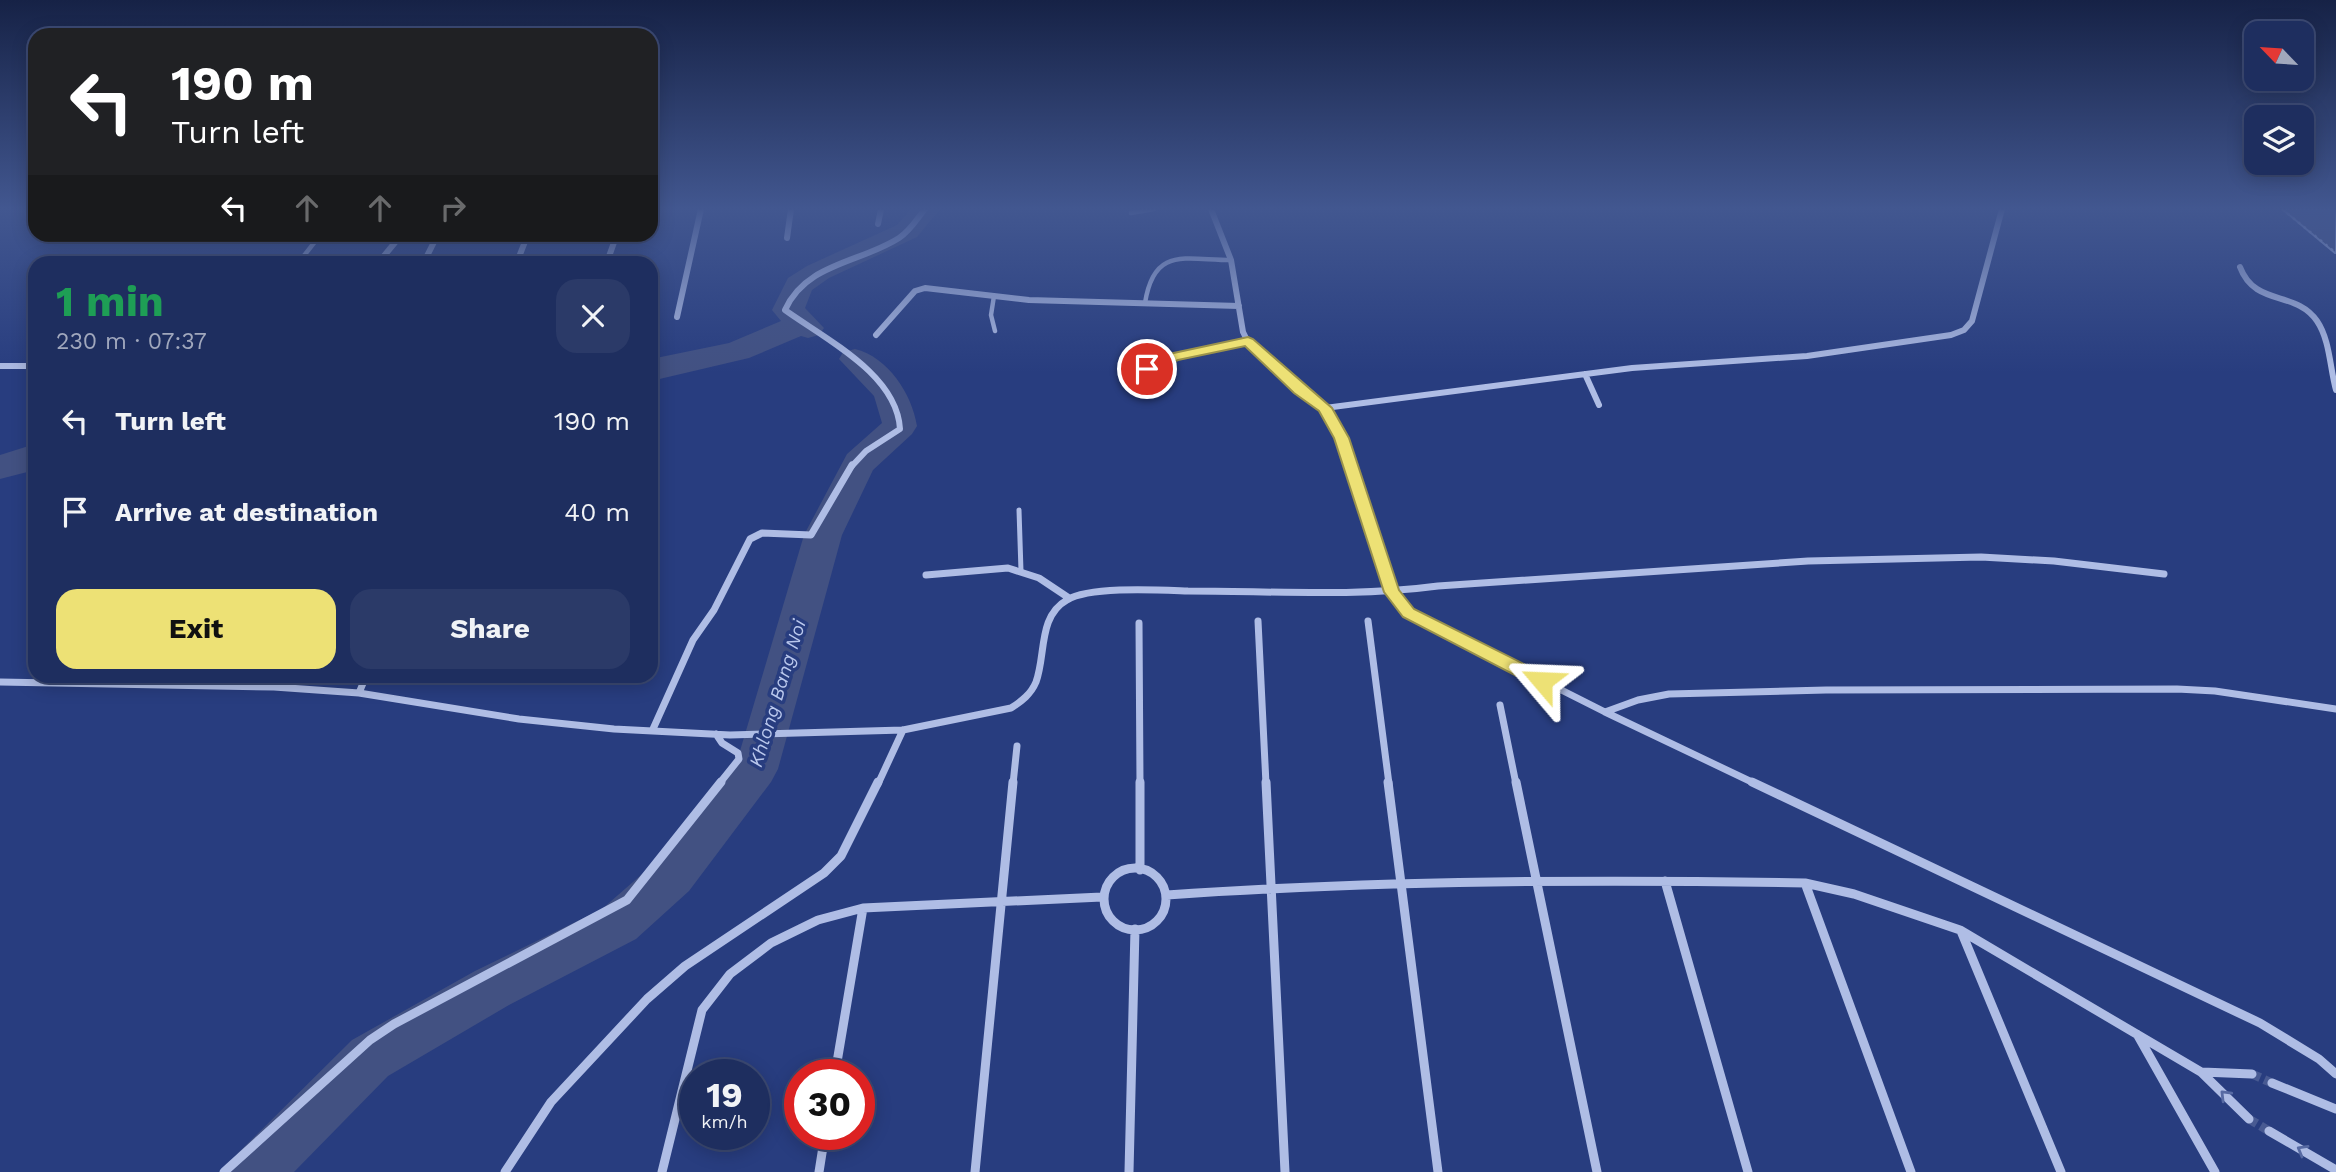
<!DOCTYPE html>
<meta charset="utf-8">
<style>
body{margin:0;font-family:"Work Sans",sans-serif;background:#2b3a68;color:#f1f3f6;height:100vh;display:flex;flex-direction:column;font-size:26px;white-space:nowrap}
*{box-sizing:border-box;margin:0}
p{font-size:23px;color:#a1a8bd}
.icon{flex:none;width:38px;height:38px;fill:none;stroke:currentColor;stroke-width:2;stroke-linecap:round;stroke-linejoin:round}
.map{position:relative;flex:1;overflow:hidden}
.drawer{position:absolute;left:28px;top:256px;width:630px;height:427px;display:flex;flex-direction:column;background:#1e2e5f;border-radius:21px;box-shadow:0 4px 18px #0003,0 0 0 2px #3c4a74}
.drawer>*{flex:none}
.top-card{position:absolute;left:28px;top:28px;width:630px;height:214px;border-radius:21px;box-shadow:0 4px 18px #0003,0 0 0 2px #3c4a74;background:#202124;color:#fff;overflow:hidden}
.needle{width:46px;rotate:295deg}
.controls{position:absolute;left:2244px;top:21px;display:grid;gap:14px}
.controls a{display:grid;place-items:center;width:70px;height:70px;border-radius:14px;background:#1e2e5f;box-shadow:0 4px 18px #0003,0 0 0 2px #3c4a74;font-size:35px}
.speed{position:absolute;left:679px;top:1059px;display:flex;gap:14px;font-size:35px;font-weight:700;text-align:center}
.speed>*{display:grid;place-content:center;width:91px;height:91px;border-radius:50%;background:#1e2e5f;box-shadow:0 4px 18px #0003,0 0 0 2px #3c4a74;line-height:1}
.speed small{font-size:18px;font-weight:400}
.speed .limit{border:10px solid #d22;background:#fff;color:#111}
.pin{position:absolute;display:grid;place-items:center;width:60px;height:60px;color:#fff;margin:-30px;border:4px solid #fff;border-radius:50%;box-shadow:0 2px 7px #0007}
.me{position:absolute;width:77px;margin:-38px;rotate:296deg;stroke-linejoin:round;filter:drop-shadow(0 0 5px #0008)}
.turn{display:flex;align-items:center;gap:24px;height:147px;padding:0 28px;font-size:32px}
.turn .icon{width:91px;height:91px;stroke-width:2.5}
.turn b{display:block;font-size:49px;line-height:60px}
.lanes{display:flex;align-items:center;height:66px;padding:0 28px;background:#0003;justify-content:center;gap:35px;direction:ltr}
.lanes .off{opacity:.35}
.round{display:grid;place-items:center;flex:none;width:74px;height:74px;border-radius:21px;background:#2b3a68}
.headline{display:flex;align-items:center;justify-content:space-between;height:119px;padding:0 28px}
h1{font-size:42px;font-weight:700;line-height:52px;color:#1e9e55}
.primary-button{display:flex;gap:14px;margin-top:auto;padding:14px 28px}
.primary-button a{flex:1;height:80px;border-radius:21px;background:#ede175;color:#111;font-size:28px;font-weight:700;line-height:80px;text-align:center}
.primary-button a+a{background:#2b3a68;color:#f1f3f6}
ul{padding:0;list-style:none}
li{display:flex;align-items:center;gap:21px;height:91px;padding:0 28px}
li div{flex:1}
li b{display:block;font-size:26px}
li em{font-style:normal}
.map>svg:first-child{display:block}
</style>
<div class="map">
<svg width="2336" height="1172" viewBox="0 0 2336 1172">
<rect width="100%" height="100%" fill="#283d7f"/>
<path fill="#425182" stroke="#a3b6e6" stroke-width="2" d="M2282 209H2336V253H2335Z"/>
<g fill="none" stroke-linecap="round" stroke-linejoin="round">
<path fill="#425182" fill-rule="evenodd" d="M911 209H940L917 237 829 278 812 290 805 308 824 328 819 335 808 338 801 336 749 358 651 381V359L729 343 781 321 772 310 788 278 807 266 897 225Z
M855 349C888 357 912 394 917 426L912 434 873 470 842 535 778 769 771 782 689 891 636 939 509 1005 388 1076 294 1172H230L238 1153 352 1040 475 971 602 909 657 861 737 761 804 535 847 454 882 423 874 396 839 359 843 352Z
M35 444V470L0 479V455Z"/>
<path stroke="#485a92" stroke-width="9" stroke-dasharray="9 4.5" stroke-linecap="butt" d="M2252 1074 2272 1083
M2249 1119 2269 1131"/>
<path stroke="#afbde5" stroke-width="2.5" stroke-dasharray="2.5 4.5" stroke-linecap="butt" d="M2282 209 2336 253"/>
<path stroke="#afbde5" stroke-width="4.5" d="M1131 213 1154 209
M299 262 321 234
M994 296 991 315 995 331
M1145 303C1154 246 1185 260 1231 260
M1147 369 1174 357 1248 342"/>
<path stroke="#afbde5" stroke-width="5" d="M1019 510 1021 571"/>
<path stroke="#afbde5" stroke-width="6" d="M1211 209 1231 260 1243 332 1248 342 1299 390 1325 408 1342 438 1351 467
M878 224 881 209
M787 238 791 209
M379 262 402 234
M424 262 438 234
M517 262 528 234
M607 262 617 234
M2240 267C2255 307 2296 290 2317 321 2330 340 2330 369 2336 390
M677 317 701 209
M876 335 915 291 925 288 1029 300 1239 306
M0 366H35
M1585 374 1599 405
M1325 408 1632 368 1807 356 1951 335 1964 330 1972 321 2002 209
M851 467 866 451 900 429C897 374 825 339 785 310 806 263 860 263 899 238 910 231 917 219 925 209"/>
<path stroke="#afbde5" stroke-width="7" d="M1351 465 1392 592 1409 613 1605 712 1756 784
M926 575 1008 568 1039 578 1069 598
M1258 621 1266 784
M1368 621 1389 784
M1139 623 1140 784
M0 682 274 687 359 693 519 719 614 729 730 735 903 730 1011 708C1022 701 1031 694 1036 682 1046 655 1038 616 1067 600 1090 586 1159 590 1188 591 1271 591 1356 597 1438 586L1808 561 1981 557 2054 561 2164 574
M359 693 366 676
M1500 705 1516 784
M1605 712 1638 700 1669 694 1826 690 2177 689 2215 691 2336 709
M653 729 693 640 714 610 750 539 762 533 811 535 852 465
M716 734 722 743 738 753 739 759 719 784
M878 784 903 730
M1013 784 1017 746"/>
<path stroke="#afbde5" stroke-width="9" d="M1140 782V870
M1266 782 1285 1172
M1388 782 1438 1172
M1516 782 1597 1172
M1752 782 2260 1023 2319 1059 2336 1074
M1104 899a31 31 0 1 1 62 0a31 31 0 1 1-62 0Z
M1665 881 1748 1172
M1805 883 1911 1172
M1167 895C1380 880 1592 879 1805 883L1854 894 1960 930 2201 1072 2249 1119
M1961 931 2061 1172
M2137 1034 2215 1172
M2202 1072 2252 1074
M835 1074 863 908
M2272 1083 2336 1109
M2269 1131 2336 1170
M224 1172 370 1040 394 1024 627 900 721 782
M505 1172 551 1102 647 999 685 966 824 873 841 856 878 782
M662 1172 702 1010 730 974 771 943 818 920 863 908 1102 897
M819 1172 825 1134
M975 1172 1013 782
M1129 1172 1135 929"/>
</g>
<defs><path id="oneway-chevron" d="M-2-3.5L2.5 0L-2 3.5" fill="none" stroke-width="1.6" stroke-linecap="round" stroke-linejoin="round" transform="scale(1.75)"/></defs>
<g stroke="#576aa3">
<use href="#oneway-chevron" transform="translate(2225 1095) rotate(-135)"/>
<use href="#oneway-chevron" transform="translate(2302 1150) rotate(-150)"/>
</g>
<linearGradient id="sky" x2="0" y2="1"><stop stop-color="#162246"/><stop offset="0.56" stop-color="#425790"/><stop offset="1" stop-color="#425790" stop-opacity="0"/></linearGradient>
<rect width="2336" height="373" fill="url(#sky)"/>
<path fill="#ede175" stroke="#9a924c" stroke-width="2" d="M1248 337 1253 339 1332 408 1349 438 1399 590 1414 609 1548 676 1550 681 1548 686H1536L1403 617 1384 592 1334 438 1319 411 1294 393 1245 346 1178 360 1147 374 1140 369 1169 354Z"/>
<g text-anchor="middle" stroke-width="7" stroke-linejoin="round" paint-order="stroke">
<g font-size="19" font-style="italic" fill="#bac8ed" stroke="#283d7f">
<text transform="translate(777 693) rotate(-73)" y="7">Khlong Bang Noi</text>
</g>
</g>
</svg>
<div class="controls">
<a><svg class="needle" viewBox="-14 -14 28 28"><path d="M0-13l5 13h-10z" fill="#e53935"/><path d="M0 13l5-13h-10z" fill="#a1a8bd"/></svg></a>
<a><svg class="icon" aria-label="layers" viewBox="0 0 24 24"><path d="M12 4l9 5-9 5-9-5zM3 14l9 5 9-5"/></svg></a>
</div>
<div class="speed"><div>19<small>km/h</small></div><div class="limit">30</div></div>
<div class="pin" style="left:1147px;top:369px;background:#d93025"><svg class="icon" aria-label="arrive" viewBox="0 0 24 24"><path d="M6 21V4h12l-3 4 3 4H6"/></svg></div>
<svg class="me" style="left:1542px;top:681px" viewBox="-20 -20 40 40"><path d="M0-17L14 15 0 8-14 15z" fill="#ede175" stroke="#fff" stroke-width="4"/></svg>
<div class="top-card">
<div class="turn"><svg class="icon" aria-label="left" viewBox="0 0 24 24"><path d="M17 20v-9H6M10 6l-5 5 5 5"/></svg><div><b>190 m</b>Turn left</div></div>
<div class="lanes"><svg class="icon" aria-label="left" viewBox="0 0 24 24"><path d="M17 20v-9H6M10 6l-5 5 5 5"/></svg><svg class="icon off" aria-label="ahead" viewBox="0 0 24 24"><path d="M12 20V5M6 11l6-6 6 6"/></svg><svg class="icon off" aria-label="ahead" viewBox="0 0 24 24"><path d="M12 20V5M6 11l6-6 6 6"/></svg><svg class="icon off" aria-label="right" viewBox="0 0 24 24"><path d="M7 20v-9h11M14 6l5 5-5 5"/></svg></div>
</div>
<section class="drawer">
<div class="headline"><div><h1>1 min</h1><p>230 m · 07:37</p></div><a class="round"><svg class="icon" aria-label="close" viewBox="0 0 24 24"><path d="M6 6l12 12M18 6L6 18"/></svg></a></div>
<ul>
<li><svg class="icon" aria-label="left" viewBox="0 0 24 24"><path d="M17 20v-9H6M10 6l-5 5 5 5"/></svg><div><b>Turn left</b></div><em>190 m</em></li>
<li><svg class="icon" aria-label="arrive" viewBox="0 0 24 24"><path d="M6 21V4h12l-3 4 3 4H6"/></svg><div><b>Arrive at destination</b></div><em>40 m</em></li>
</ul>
<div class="primary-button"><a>Exit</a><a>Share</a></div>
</section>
</div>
